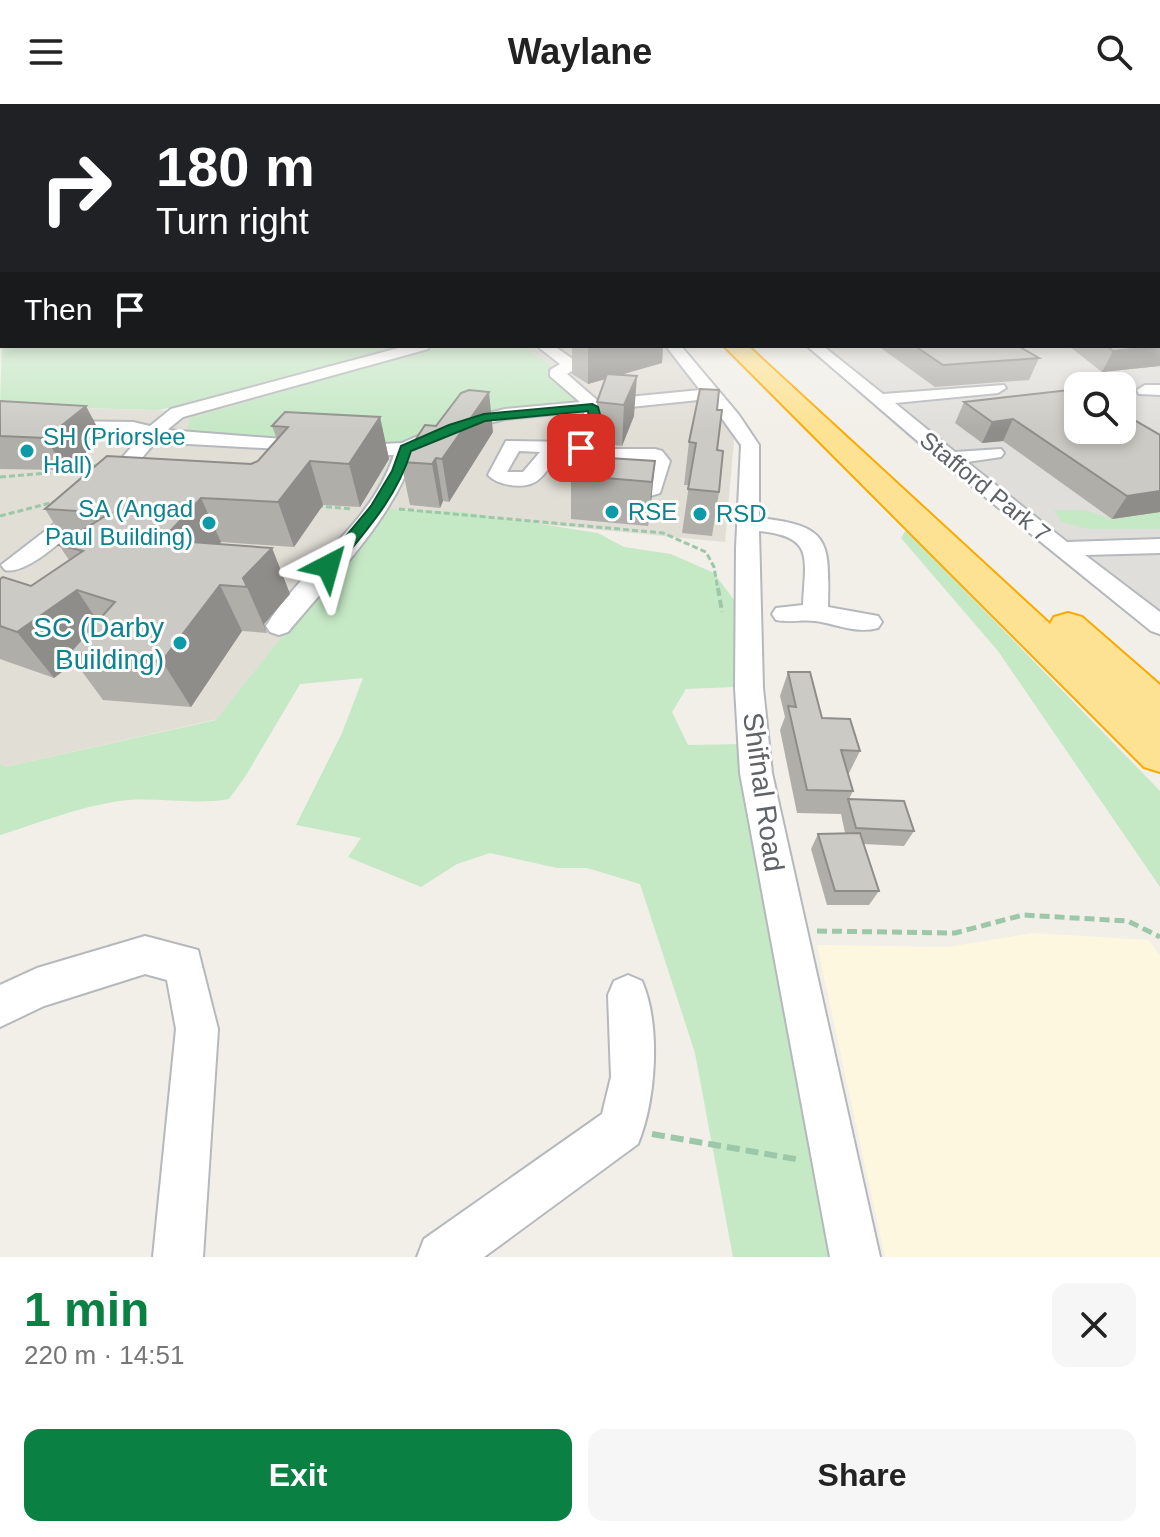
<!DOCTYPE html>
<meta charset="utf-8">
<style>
body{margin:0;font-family:Helvetica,sans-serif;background:#f6f6f6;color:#222;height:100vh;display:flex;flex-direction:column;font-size:30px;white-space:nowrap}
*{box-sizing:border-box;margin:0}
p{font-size:26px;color:#767676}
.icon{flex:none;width:44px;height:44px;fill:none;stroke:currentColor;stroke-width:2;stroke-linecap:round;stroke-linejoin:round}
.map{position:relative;height:1153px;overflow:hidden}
.side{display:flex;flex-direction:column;background:#fff;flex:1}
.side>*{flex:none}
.guide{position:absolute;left:0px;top:0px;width:1160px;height:244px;box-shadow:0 4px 12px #0003;background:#202124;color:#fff;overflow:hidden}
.fabs{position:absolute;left:1064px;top:268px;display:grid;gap:16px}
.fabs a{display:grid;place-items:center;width:72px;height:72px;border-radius:16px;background:#fff;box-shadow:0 4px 12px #0003;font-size:40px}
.pin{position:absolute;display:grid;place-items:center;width:68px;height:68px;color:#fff;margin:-34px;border-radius:16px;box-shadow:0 4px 12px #0006}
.me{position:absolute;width:88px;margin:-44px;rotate:39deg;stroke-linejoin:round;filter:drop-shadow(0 0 6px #0008)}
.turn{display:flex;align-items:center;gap:28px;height:168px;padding:0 24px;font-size:36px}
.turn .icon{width:104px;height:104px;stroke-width:2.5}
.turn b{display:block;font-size:56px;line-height:68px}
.then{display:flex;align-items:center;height:76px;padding:0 24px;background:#0003;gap:16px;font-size:30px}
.round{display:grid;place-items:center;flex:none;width:84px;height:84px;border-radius:16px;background:#f6f6f6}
.overview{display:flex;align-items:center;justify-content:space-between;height:136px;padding:0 24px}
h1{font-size:48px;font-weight:700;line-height:60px;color:#0b8043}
.button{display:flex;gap:16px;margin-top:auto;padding:16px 24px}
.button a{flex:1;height:92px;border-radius:16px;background:#0b8043;color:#fff;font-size:32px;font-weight:700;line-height:92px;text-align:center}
.button a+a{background:#f6f6f6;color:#222}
header{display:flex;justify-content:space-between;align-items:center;height:104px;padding:0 24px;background:#fff;font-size:36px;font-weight:700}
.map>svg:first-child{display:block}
</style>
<header><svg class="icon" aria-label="menu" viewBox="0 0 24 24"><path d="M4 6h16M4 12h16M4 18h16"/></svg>Waylane<svg class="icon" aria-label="search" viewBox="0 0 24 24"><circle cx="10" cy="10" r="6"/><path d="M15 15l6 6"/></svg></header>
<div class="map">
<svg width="1160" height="1153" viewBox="0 0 1160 1153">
<rect width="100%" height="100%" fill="#f1efe8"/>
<path fill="#fef7e0" d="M1033 829 1149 836 1160 852V1153H885L817 841 948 843Z"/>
<path fill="#e0deda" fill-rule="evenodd" d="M1158 164H1160V533L928 350 805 242H1158ZM1078 282H1122V326H1078Z"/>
<path fill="#e1ded6" d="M437 242H663L735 325 725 438 383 405 218 615 5 663 0 659V302L188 307 292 284Z"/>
<path fill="#c5e8c5" d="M2 238V242H415L289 277 159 306 0 302Z
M443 242H522L557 265 579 297 571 301 529 304 389 342 187 328 190 314Z
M383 405 464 408 598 429 624 443 671 450 714 469 734 496 737 538 733 583 686 585 672 608 688 641 743 640 833 1153H733L695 949 640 780 587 764H557L490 749 457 760 421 783 348 753 361 734 296 721 342 629 363 574 300 580 245 673 229 695C191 702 152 691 113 698 75 704 36 720 0 731V659L5 663 216 616Z
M1054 406H1084L1112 415 1160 408V425H1088L1061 418Z
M906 426 1160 687V783L998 547 901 434Z"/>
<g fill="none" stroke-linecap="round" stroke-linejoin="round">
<g stroke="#b5b8bc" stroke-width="4">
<path id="minor" d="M406 242H430L428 245 183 313 167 326 309 337 318 343 316 347 171 339 158 335C134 363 41 475 5 466L1 461 84 397 142 331 61 326 52 321 55 317 133 318 150 322 171 305Z
M537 242H554L574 256 592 253 579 242H596L611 252V258L575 265 567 270 597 296 700 286 666 242H681L739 311 759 341V414C832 422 829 438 828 503L878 512 882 518 878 524C855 530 837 520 815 517 802 515 789 519 776 516L772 510 776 504 803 501C805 453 815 433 759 427L763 584 772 669 880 1153H830L740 669 735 584 736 444 741 341 708 295 601 306 602 316 592 341 607 345H655L662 347 670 357 660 389 637 396 599 388 594 381 603 355 558 349C553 358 547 369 538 376 526 386 498 382 488 371L506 337 575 338 585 307 505 315 459 327 414 348C395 413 331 476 288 528L279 531 270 528 266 522C303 462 371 421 394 351L351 352 342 346 344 342 402 339 447 319 505 305 580 298 550 272V266L560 260ZM519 347 540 348 523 368H507ZM623 355 649 356 644 381 636 384 615 380Z
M807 242H823L883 290 1004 281 1006 284 998 289 895 299 955 348 1001 345 1004 349 1001 353 967 358 1067 438 1160 435V449L1085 451 1160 508V530L1151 527 942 358Z
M1145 281H1160V291L1139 290 1137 286Z
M145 832 198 846 218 925 203 1153H153L176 925 167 876 145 870 44 902 0 923V881L37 864Z
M628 871 642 877C661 921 656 996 638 1040L484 1153H417L424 1135 602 1010 611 973 608 891 614 877Z"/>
</g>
<g stroke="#f9ab00" stroke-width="4">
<path id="highway" d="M724 242H748L1050 520 1054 513 1068 509 1082 513 1160 581V668L1144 663Z"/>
</g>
<path stroke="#9cc7a9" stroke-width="3" stroke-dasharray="6 3" stroke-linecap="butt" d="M0 373 73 367 100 360
M317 402 352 405
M399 405 663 429 706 448 714 463 718 486
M0 412 58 397"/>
<path stroke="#9cc7a9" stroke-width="4" stroke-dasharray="8 4" stroke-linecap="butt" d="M718 484 722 508"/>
<path stroke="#9cc7a9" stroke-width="5" stroke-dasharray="10 5" stroke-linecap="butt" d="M817 827 955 829 1023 811 1128 817 1160 833"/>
<path stroke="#9cc7a9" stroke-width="6" stroke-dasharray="13 6" stroke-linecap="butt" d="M652 1030 801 1056"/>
<use href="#minor" fill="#fff" fill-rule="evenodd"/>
<use href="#highway" fill="#fde293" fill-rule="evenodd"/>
</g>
<path fill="#afaea9" d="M1160 180V262L1102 268 1070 243 1071 242H1158Z
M572 242H663L662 259 621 271 634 312 622 342 596 339 597 298 605 275 588 280 572 270Z
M878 242H1018L1039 254 1029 276 935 283Z
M1078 285 1160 408 1112 415 1003 337 982 339 955 319 964 298Z
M0 297 103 334 65 366 0 365Z
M717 306V346L719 388 712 432 682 429 689 381H684L689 338Z
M380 313 389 355 360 403 323 401 294 443 221 438 220 440 272 444 290 490 264 520 267 529 242 527 191 603 103 596 75 558 54 574 0 555V475L31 482 69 456 59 441 65 437 45 405 251 360 258 357 277 335 272 322Z
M493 328 449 398 443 397 440 404 410 401 401 358Z
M655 357 648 422 571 415V371Z
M788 568 822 614 860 647 848 671 853 687 849 695 914 727 904 742 863 740 879 787 869 801H827L811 745 818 730 845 729 841 710 797 709 780 626 785 613 780 592Z"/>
<path fill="#8f8d8a" d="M588 242H663L662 259 588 280Z
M1160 242V262L1102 268 1113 247Z
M637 272 634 312 622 342 624 301Z
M489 288 493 328 449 398 442 355Z
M86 302 103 334 65 366 46 334Z
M380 313 389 355 360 403 349 360Z
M1013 315 1003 337 982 339 992 318Z
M436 354 443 397 440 404 432 360Z
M310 357 323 401 294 443 278 398Z
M655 357 651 401 648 422 652 378Z
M1160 387V408L1112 415 1127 392Z
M201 394 221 438 185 482 162 436Z
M272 444 290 490 264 520 267 529 243 474Z
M220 481 242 527 191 603 162 557Z
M77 486 108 533 69 549 75 558 54 574 17 528Z"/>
<path fill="#cccac5" stroke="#8f8d8a" stroke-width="2" d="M1158 179 1160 180V242L1113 247 1107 242H1158Z
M915 242H1018L1039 254 943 261Z
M607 270 637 272 624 301 597 298Z
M700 285 719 286 717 306H722L717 346 723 347 719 388 688 385 696 339 689 338Z
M1078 285V326H1122V309L1160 331V387L1127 392 1013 315 992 318 964 298Z
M469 286 489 288 442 355 436 354 432 360 401 358 425 321 436 322 461 289Z
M0 297 86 302 46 334 0 332Z
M285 308 380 313 349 360 310 357 278 398 201 394 162 436 272 444 243 474 247 483 220 481 162 557 69 549 115 498 77 486 17 528 0 522V475L3 473 31 482 83 447 59 441 110 409 45 405 107 352 251 360 258 357 288 323 272 322Z
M577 352 655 357 652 378 571 371Z
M788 568H810L822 614 850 615 860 647 841 646 853 687 807 686 788 602 796 603Z
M848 695 904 697 914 727 856 724Z
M860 729 879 787H835L818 730Z"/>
<linearGradient id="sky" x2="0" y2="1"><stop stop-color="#8fc3f1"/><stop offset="0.5" stop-color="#f9f8f5"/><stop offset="1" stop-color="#f9f8f5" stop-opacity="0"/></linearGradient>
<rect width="1160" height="325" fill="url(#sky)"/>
<path fill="#0b8043" stroke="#07532c" stroke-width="2" d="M592 300 598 303 601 314 586 346 575 344 589 314 588 307 485 317 411 347C397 394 364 429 334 466L328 467 321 462 371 402 392 367 401 342 449 321 484 310Z"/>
<g fill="#0f9aa8" stroke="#fff" stroke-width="3">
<circle cx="27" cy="347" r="8"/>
<circle cx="612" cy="408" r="8"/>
<circle cx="700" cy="410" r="8"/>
<circle cx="209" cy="419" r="8"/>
<circle cx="180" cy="539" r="8"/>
</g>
<g text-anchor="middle" stroke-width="6" stroke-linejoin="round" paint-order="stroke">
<g font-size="24" fill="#0d838f" stroke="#fff" text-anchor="start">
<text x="43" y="341">SH (Priorslee<tspan x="43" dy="28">Hall)</tspan></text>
<text x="193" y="413" text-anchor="end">SA (Angad<tspan x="193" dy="28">Paul Building)</tspan></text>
<text x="628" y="416">RSE</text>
<text x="716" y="418">RSD</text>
</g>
<g font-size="24" fill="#5f6368" stroke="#fff">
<text transform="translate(985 383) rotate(39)" y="8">Stafford Park 7</text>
</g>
<g font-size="28" fill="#0d838f" stroke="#fff" text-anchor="end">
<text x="164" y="533">SC (Darby<tspan x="164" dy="32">Building)</tspan></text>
</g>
<g font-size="28" fill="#5f6368" stroke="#fff">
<text transform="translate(764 688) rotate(82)" y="10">Shifnal Road</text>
</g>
</g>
</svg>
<div class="fabs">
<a><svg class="icon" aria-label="search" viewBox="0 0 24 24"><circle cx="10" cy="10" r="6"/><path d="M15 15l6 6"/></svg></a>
</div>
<div class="pin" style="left:581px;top:344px;background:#d93025"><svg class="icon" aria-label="arrive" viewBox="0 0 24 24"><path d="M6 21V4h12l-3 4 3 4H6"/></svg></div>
<svg class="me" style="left:328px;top:462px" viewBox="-20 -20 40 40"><path d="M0-17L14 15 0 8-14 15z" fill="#0b8043" stroke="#fff" stroke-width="4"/></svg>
<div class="guide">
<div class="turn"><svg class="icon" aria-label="right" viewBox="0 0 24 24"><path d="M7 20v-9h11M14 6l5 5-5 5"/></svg><div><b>180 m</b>Turn right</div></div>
<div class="then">Then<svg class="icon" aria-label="arrive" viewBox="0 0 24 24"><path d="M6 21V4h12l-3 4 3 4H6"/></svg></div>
</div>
</div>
<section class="side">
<div class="overview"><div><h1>1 min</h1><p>220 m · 14:51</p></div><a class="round"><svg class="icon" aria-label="close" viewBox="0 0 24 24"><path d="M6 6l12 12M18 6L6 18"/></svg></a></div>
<div class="button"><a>Exit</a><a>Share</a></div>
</section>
